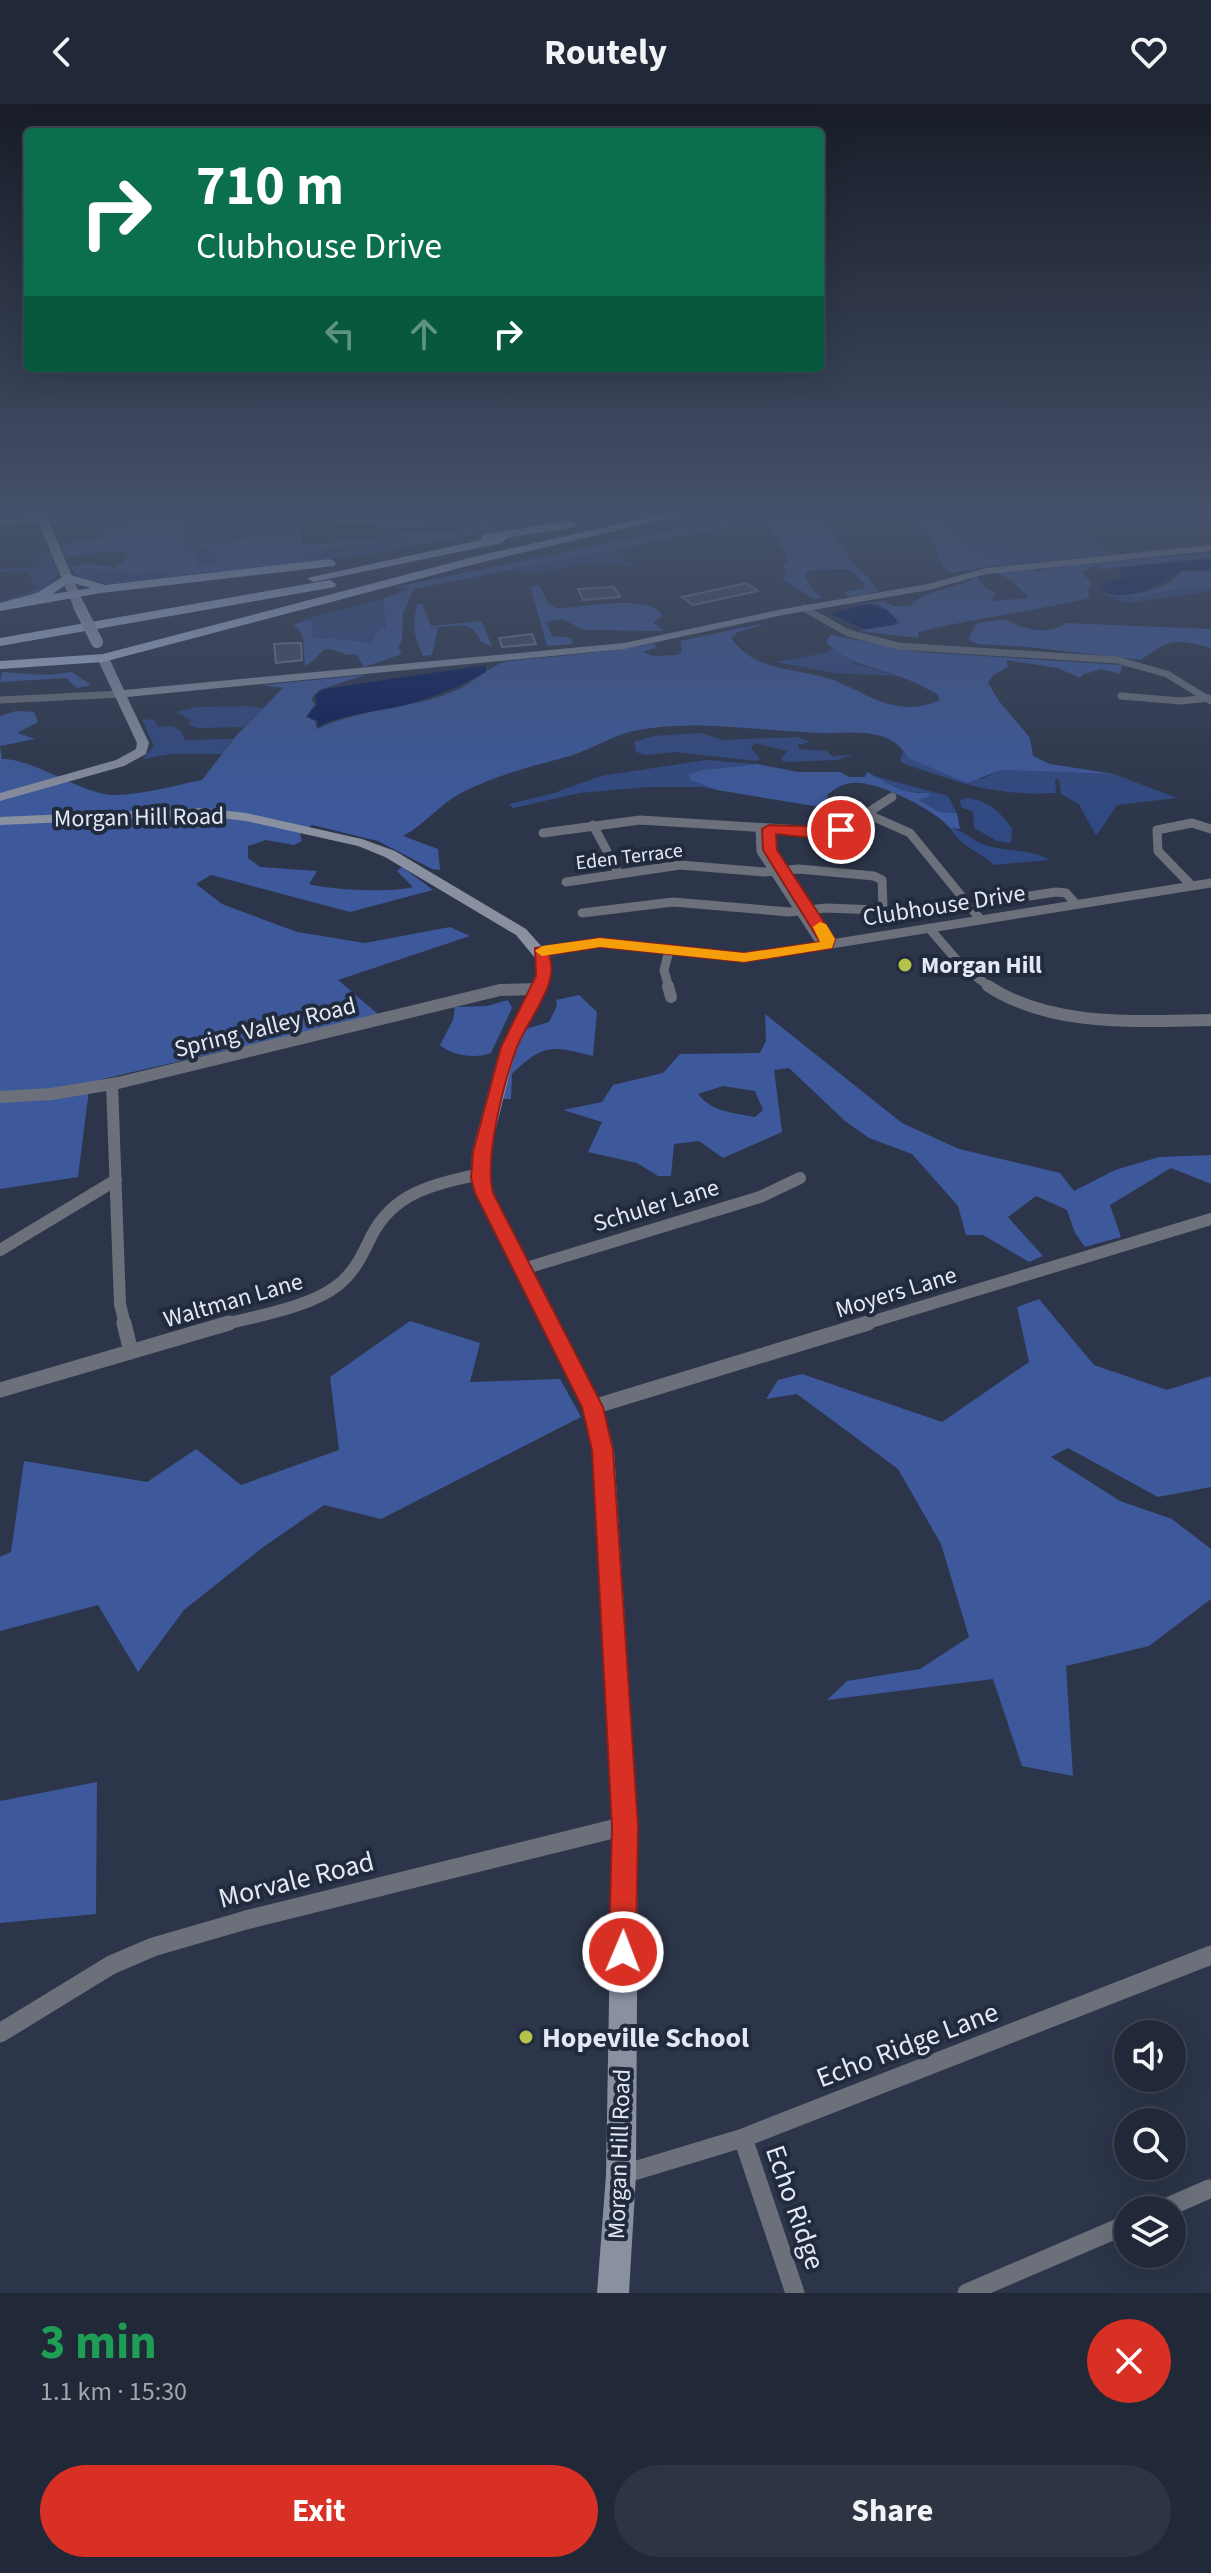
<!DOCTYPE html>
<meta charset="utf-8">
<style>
body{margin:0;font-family:"Source Sans 3",sans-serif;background:#2d3442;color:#f1f3f6;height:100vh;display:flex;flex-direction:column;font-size:30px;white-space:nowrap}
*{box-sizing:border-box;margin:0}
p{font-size:26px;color:#a2a6ad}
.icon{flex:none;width:44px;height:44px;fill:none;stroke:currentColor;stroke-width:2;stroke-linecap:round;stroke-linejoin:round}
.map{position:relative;height:2189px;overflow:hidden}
.sheet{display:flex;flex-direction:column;background:#212837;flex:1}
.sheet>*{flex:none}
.hud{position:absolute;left:24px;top:24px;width:800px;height:244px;border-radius:8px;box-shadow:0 8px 32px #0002,0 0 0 2px #3e4452;background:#0b6e4f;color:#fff;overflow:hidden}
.fabs{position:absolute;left:1114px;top:1916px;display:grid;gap:16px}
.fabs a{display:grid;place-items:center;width:72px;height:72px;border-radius:50%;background:#212837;box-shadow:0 8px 32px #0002,0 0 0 2px #3e4452;font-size:40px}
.pin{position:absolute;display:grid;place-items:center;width:68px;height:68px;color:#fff;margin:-34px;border:4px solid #fff;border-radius:50%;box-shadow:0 2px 8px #0007}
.me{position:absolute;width:88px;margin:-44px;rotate:1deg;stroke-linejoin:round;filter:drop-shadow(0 0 6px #0008)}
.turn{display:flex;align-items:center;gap:28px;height:168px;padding:0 40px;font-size:36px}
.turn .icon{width:104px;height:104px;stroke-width:2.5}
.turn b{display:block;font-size:56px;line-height:68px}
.lanes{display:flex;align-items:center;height:76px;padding:0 40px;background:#0003;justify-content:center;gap:40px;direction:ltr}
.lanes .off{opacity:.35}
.round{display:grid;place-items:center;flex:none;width:84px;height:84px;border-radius:42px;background:#2d3442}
.headline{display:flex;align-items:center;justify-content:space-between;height:136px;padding:0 40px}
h1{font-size:48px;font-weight:700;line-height:60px;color:#1e9e55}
.action{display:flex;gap:16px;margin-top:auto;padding:16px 40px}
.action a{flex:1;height:92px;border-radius:48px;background:#d93025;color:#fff;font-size:32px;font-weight:700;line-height:92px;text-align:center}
.action a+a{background:#2d3442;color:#f1f3f6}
header{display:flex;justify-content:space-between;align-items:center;height:104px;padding:0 40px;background:#212837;font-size:36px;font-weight:700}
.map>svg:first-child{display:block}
</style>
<header><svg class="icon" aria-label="back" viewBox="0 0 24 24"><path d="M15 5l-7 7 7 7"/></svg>Routely<svg class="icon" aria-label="heart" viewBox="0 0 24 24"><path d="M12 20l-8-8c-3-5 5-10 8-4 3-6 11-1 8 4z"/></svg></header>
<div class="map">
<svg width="1211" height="2189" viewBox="0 0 1211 2189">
<rect width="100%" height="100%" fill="#2c3549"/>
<path fill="#314982" d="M45 407H294L297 432 197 440 224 455 217 460 197 462 163 414 56 422 67 424 53 425Z
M591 407H618L348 454 111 480 88 477 76 470 87 464 136 470 305 456 306 449 407 435 417 440Z
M926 407H1061L1114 451 984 463Z
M616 445 635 463C628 463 621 459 612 458 578 456 550 471 518 469V465Z
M38 449H43L50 464 45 449 50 450 58 469C49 493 23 494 0 500V497L37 485 26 467 0 468V465L40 462 42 460Z
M1211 482V487L1130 499 1095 490 1112 494Z
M383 495 386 524 372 539 332 534 313 535 301 516Z
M832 544 856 560 898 572 835 569 775 558 825 549Z
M251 602 263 604 244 623 199 624 189 621 191 616 176 608 197 603Z
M154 615 158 623 173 622 182 628 185 636 233 635 222 650H170L143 655 154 642 142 616Z
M701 629 722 636 797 633 810 638 798 641 799 645 827 647 832 652 853 651 837 656 784 658 781 655 787 647 754 639 751 645 761 655 756 657 675 648 646 651 636 648 634 638 653 632Z
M904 647 908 654 981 675 1001 666 1114 670 1177 694 1117 701 1096 732 1079 700 1061 690 1059 675H1055L1056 689C991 692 962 679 902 659L900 656Z
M706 656 757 660 702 666 697 679 762 693 701 683H648L580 689 513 704 509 700 554 689 601 672Z
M874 672 948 692 957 709 939 708 918 695 928 689C909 689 888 686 874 672Z
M968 694C990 698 999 707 1012 724L1011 739 997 737 974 724 973 708 961 703 960 696Z
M950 724C962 725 972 736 985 741 1006 748 1029 744 1050 756L994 761C979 747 961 743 950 724Z"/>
<path fill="#3d599c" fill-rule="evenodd" d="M288 407H297L303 441 371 436 390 430 456 428 480 419 429 423 428 407H489L481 411V415L498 419 510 417 508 411 514 410 519 414 562 407H591L417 440 406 435 307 448 305 457 172 472 165 467 136 470 87 464 76 470 71 463 90 459 114 464 128 453 127 448 107 447 65 454 62 440 101 434 104 429 99 421 54 422 183 414V440L195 449 197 462 217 460 223 455 196 439 292 432Z
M758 407H841L822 413 852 458 868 473 878 488 848 493 845 488 864 484 865 480 850 465 808 466 805 472 813 486 823 494 814 495 783 475 787 469 783 463 788 457C782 442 772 419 753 418L414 485 403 509 402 537 398 543 402 550 364 563 356 550 347 551C315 538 329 548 305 562L303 532 294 520 311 516 313 535 332 534 372 539 377 528 386 524 383 495 408 485 396 483 675 425 683 420 715 418Z
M910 407C943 407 943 426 967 442 980 451 992 455 1007 459L951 469 943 463 934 439Z
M1211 449V453L1097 466 1101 463 1098 461 1082 468 1091 479 1088 486 1090 494C1033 507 972 515 918 528L919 534 859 527 901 519 877 499 847 501 883 497 893 502H910C927 484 955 486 977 473L984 483 995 489 992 497 1029 494 1011 476 996 468 1031 465 1043 467 1048 463Z
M1211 467V482C1203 484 1194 483 1186 484 1155 488 1129 499 1097 489 1125 495 1162 490 1181 468Z
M539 481 548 499 556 504C580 505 651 488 662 512L653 519 664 527 584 526 562 515 546 518 552 532 571 534 573 540 547 542 531 485 532 482Z
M417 500H422L431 522 482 517 492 543 481 538C471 515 460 522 438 523L432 551 423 552C414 533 412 521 417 500Z
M1005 515C1026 526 1045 532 1066 519L1211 525V544C1176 535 1170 534 1141 556L1029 543 977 540 968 535 977 519Z
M760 520 762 521 738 528 731 534C758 571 797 562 836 577 854 584 873 597 893 601 909 605 925 603 940 596L937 590C924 583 910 576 896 571 870 562 846 559 826 538L830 531 920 548 1122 561 1120 570 1101 565 1082 571 1080 574 1058 564 1006 556 1008 563 992 572 988 579 999 597 1030 634 1033 652 1050 660 1114 670 1001 666 967 679 908 654C891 621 849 630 820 629 760 627 698 615 638 626 614 630 593 645 570 652 532 662 496 671 461 689 439 701 425 720 403 732L438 745 440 766 432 765 378 737 312 721 300 730 302 737 294 741 266 736 248 742V754L260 763 317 767 309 780C330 786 392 789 413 783L397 767 402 763 433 786 350 808 211 771 196 780 222 800 297 828 365 839 450 823 470 832 338 876 379 911 90 978 78 1073 0 1085V612L16 607 34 608 38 618 17 629 35 635 0 642 2 655C36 655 82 691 115 691 143 691 175 681 202 676L236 632 283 584 262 581 365 571 319 586 311 595 315 600 306 613 315 617 317 625C362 603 417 606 463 583 476 576 491 561 505 558 555 551 606 550 656 539L655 544 643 548 652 552 678 551 682 547 680 537Z
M2 568 47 571 72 568 91 581 77 584 66 574 0 578Z
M757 660 798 668H840L849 673H865L867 668C889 680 900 690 928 689L931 691 919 696 939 708 957 709 960 725 950 724C934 705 875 675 851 679 842 680 835 685 828 690L826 700 820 703 717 686 690 676 689 670 702 666Z
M579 891 597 908 593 952C552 942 544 939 512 970L511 995H503L514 943 523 926 549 918 557 902 556 896Z
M508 896 512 904 491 949C476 955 452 952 440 941L453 916 455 903 487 902Z
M765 910 902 1019 959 1045 1060 1069 1074 1087 1115 1066 1159 1053 1211 1051V1080L1171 1064 1110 1101 1121 1133 1085 1143 1075 1129 1067 1106 1036 1092 1008 1113 1043 1152 1029 1158 983 1131H966L958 1102 912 1050 869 1034 845 1017 789 964 774 966 782 1028 723 1054 699 1037 674 1040 671 1072H658L637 1059 588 1048 602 1018 563 1006 602 998 613 981 663 969 680 950 760 949 766 937ZM723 982 755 987 763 1006 755 1013C734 1009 712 1008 698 990Z
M1039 1195 1094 1261 1167 1286 1211 1272V1383L1158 1393 1068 1344 1051 1353 1120 1397 1172 1415 1211 1445V1495L1149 1542 1066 1562 1073 1672 1022 1662 993 1575 827 1596 847 1577 920 1565 969 1533 941 1440 898 1365 797 1290 766 1295 778 1276 802 1270 942 1318 1029 1258 1017 1203Z
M410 1217 480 1239 470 1278 560 1275 581 1313 381 1415 324 1401 262 1444 184 1506 138 1568 98 1501 0 1527V1453L11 1448 24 1357 147 1378 196 1345 241 1381 339 1346 330 1273Z
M97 1678 96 1810 0 1819V1697Z"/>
<path fill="#081b59" d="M1211 455V466C1202 466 1187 463 1179 468 1157 480 1126 502 1101 485L1107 478 1123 474 1118 466 1122 463Z
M867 500 886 505 897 516 894 521 865 525 829 510Z
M486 561V568C461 582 436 592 409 600 378 608 345 609 317 623L318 617 307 612 317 601 315 591 324 585Z"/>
<path fill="#424b60" stroke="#6e798f" stroke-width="2" d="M310 407H420L423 421 378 424 377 418 310 419Z
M746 479 758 487 693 501 682 493Z
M614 483 620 493 583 496 578 485Z
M532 530 536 540 502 543 499 534Z
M294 539H301L302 556 276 559 274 540Z"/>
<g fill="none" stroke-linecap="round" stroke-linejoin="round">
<path stroke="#6b707a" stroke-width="7" d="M0 418 42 415
M804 504 848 529 898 542 1117 556 1167 570 1211 597
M1121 592 1181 597 1208 594
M0 596 121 590"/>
<path stroke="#6b707a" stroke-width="9" d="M867 710 910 729 980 815
M593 721 619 770
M760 725 761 747 819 836 827 841
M769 725 770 746 777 757
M543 729 640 716 832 728 841 726 892 693
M566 778 680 761 764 768 799 765 874 772 882 776 883 803 878 806 826 804 789 808 673 798 582 809
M1192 782 1158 747 1157 726 1192 719 1211 725
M969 801 1056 788 1066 789 1076 800
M929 824 961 861 991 884
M540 847 600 838 744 854 1211 779
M669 884 664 866 669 847"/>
<path stroke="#6b707a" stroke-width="12" d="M668 882 671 893
M988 882C1052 924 1138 917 1211 916
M112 980 120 1200 125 1221
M0 993 51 990 118 979 500 886 537 885
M0 1146 116 1076
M523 1165 760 1093 800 1074
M222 1221C256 1212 311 1203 338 1181 355 1168 363 1149 372 1131 395 1087 436 1080 480 1070
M861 1221 1211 1115"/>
<path stroke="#6b707a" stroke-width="15" d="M124 1219 131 1248
M0 1286 229 1219
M593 1303 868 1219"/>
<path stroke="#6b707a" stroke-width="19" d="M0 1929 111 1861 153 1843 246 1816 625 1722
M743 2034 795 2189
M624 2070 743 2034 1211 1851
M1161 2106 1209 2085
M967 2189 1128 2120"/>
<path fill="#8990a0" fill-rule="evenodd" d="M1211 441V447L987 470 929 486 783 511 624 545 127 593 149 639 146 650 124 662 0 697V689L116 656 136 645 137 639 97 554 103 551 109 554 124 586 624 539 783 505 928 480 986 464Z
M204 704 246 709 362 735 395 747 526 825 551 853V872L515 948 490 1048 489 1074 498 1100 603 1303 614 1346 638 1722 636 2071 629 2189H597L606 2071 612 1722 592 1346 583 1303 480 1100 471 1074 472 1048 499 948 535 872V854L516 831 385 753 358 742 246 717 204 712 0 721V713Z"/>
<path fill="#a0a9be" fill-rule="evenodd" d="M34 407H44L85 502 83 505 73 502Z"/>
<path fill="#b4c0d9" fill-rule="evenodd" d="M677 407H699L483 458 103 558 0 565V557L103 550 477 452Z
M571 416 577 420 575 423 507 434 502 439 313 478 307 474 481 436 482 431 486 430Z
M330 455 336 459 334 462 101 489 0 507V499L37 489 67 470 105 481ZM69 478 91 484 53 490Z
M330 476 336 480 335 483 0 542V534Z"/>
<path stroke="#a0a9be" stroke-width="12" d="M79 502 97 538"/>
</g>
<linearGradient id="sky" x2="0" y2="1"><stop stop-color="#181d28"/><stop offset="0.57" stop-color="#45516a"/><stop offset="1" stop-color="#45516a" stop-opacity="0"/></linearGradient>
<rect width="1211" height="714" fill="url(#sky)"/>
<path fill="#d93025" stroke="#8d1f18" stroke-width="2" d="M769 721C782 722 842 722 848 726 830 739 797 732 776 730L777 746 835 835 832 844 744 858 600 843 549 851C561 879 527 916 517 943 504 977 484 1054 493 1089L603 1303 613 1346 638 1722 636 1848 632 1858 623 1862 613 1858 609 1848 612 1722 592 1346 582 1303 475 1089 471 1074 473 1048 501 943 536 872 535 844 600 834 744 849 820 838 763 746 762 725Z"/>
<path fill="#f59e0b" d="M820 818 826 820 835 835 832 844 744 858 600 843 542 852 535 847 542 842 600 834 744 849 820 838 813 823Z"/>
<g fill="#b4c24a" stroke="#222b3e" stroke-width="3">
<circle cx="905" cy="861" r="8"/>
<circle cx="526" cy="1933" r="8"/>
</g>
<g text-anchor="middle" stroke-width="8" stroke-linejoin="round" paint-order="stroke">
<g font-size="20" fill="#e2e9f5" stroke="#222b3e">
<text transform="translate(629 752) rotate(-7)" y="7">Eden Terrace</text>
</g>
<g font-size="24" fill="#e2e9f5" stroke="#222b3e">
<text transform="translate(139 713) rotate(-1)" y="8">Morgan Hill Road</text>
<text transform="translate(944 801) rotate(-9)" y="8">Clubhouse Drive</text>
<text transform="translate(265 923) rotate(-14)" y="8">Spring Valley Road</text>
<text transform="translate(656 1101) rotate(-17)" y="8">Schuler Lane</text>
<text transform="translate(896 1188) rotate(-17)" y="8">Moyers Lane</text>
<text transform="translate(233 1196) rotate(-16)" y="8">Waltman Lane</text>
<text transform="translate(619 2050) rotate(-88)" y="8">Morgan Hill Road</text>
</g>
<g font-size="24" font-weight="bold" fill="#e2e9f5" stroke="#222b3e" text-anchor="start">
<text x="921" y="869">Morgan Hill</text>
</g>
<g font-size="28" fill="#e2e9f5" stroke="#222b3e">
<text transform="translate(296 1775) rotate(-14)" y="10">Morvale Road</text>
<text transform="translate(907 1940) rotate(-21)" y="10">Echo Ridge Lane</text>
<text transform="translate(796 2103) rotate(71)" y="10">Echo Ridge</text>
</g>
<g font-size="28" font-weight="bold" fill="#e2e9f5" stroke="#222b3e" text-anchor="start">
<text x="542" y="1943">Hopeville School</text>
</g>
</g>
</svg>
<div class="fabs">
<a><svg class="icon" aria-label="sound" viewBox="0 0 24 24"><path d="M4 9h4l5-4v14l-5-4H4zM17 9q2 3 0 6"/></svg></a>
<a><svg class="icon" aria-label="search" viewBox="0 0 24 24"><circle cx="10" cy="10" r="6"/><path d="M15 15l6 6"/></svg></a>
<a><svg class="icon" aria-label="layers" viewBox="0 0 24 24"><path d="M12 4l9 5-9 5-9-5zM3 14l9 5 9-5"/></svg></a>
</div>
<div class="pin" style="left:841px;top:726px;background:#d93025"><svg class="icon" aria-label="arrive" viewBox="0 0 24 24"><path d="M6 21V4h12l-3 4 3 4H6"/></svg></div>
<svg class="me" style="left:623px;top:1848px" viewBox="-20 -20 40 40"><circle r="17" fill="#d93025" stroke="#fff" stroke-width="3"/><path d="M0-11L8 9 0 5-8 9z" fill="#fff"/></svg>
<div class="hud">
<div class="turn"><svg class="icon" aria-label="right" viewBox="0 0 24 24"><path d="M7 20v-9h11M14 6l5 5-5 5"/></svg><div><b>710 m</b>Clubhouse Drive</div></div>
<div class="lanes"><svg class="icon off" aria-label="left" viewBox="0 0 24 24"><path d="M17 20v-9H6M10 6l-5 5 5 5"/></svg><svg class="icon off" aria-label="ahead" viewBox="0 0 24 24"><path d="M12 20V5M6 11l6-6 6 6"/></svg><svg class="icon" aria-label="right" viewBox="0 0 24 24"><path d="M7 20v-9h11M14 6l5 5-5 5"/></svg></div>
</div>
</div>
<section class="sheet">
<div class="headline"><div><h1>3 min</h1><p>1.1 km · 15:30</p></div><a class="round" style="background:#d93025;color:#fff"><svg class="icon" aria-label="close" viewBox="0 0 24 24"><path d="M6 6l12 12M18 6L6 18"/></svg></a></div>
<div class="action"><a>Exit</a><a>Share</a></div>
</section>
